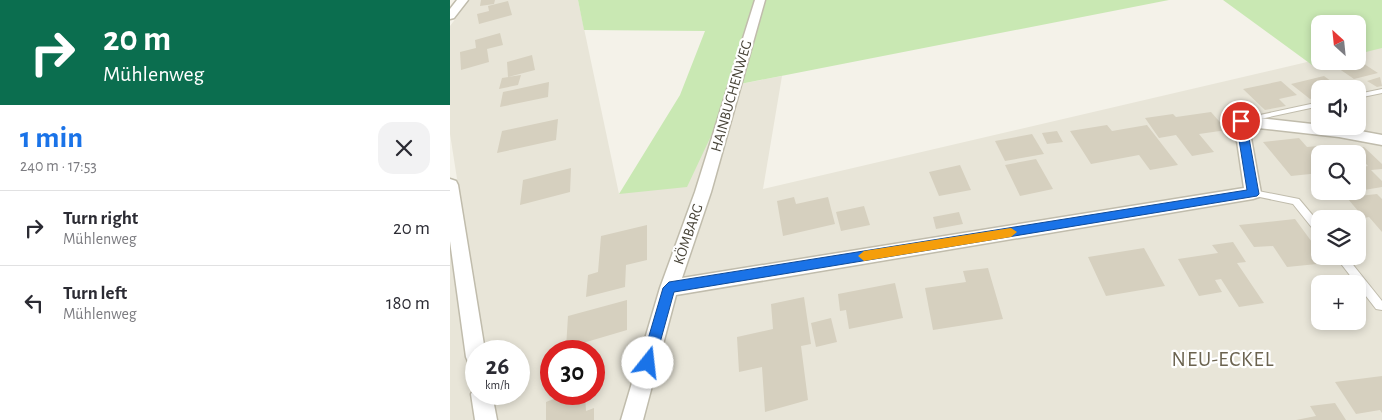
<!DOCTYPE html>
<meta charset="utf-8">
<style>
body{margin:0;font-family:"Alegreya Sans",sans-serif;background:#f2f2f3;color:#2b2b33;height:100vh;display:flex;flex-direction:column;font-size:19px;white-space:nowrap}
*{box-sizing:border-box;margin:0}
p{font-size:16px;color:#7c7c81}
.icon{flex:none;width:28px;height:28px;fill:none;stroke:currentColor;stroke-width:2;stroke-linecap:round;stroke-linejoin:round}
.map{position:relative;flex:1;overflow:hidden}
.sheet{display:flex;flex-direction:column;background:#fff;width:450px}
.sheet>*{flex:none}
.hud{background:#0b6e4f;color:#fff;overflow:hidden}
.needle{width:32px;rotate:333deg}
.fabs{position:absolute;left:861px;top:15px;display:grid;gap:10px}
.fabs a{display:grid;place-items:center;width:55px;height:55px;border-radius:10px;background:#fff;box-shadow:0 2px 8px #0003;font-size:25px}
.speed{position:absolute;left:15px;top:340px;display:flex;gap:10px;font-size:25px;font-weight:700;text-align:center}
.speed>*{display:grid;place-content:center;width:65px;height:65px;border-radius:50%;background:#fff;box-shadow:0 2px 8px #0003;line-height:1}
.speed small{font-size:12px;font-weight:400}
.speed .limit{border:8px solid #d22;background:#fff;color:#111}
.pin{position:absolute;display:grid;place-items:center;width:42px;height:42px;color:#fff;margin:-21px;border:2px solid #fff;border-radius:50%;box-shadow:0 1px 5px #0007}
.me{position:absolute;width:55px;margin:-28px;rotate:16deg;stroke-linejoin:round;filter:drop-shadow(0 0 4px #0008)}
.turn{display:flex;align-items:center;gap:18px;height:105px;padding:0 20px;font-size:22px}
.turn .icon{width:65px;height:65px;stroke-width:2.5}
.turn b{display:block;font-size:35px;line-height:42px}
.round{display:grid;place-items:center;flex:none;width:52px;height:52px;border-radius:15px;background:#f2f2f3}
.head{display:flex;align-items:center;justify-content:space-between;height:85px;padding:0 20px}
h1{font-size:30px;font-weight:600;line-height:38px;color:#1a73e8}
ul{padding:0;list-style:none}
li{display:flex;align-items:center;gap:15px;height:75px;padding:0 20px;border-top:1px solid #e1e1e2}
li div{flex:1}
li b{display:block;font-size:19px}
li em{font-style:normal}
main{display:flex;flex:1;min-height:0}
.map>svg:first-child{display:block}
</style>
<main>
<section class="sheet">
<div class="hud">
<div class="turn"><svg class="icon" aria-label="right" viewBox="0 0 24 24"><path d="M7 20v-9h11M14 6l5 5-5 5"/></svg><div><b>20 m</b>Mühlenweg</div></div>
</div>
<div class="head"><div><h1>1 min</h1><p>240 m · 17:53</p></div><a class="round"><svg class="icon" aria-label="close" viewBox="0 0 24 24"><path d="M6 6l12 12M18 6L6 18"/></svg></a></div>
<ul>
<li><svg class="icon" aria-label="right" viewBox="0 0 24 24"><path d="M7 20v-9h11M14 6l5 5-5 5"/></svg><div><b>Turn right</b><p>Mühlenweg</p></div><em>20 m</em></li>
<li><svg class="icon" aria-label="left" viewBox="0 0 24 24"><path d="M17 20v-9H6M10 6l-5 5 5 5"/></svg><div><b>Turn left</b><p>Mühlenweg</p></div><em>180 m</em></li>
</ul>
</section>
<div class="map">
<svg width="932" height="420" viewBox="0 0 932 420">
<rect width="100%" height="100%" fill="#f4f2e9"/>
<path fill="#e8e5d8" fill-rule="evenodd" d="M20 0H128L169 194 285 85 332 76 313 189 870 59V61H908V50L932 45V420H0V253L18 249 0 134V26ZM870 89H908V126H870ZM870 154H908V191H870ZM870 219H908V256H870ZM870 284H908V321H870ZM26 351H69V394H26ZM101 351H144V394H101Z"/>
<path fill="#c9e8b3" d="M128 0H719L285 85 237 187 169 194 230 95 255 31 134 30Z
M773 0H932V48L908 54V24H870V61H876L862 65Z"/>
<path fill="#d6d0bf" d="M31 0H45L44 4 30 6Z
M58 1 62 15 29 24 27 14 39 11 38 6Z
M50 33 53 45 37 49 39 62 11 70 10 52 26 48 25 40Z
M82 55 85 70 58 77 57 62Z
M908 60 928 73 904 79 885 66Z
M71 75 68 85 49 89 52 78Z
M874 76 892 89H870V96L860 99 841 84Z
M930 77 932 86 927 87 917 81Z
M831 81 847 95 829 99 836 106 815 110 793 89Z
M99 82 98 97 50 107 53 92Z
M761 112 777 130 749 134 764 152 742 156 726 135 709 138 695 118 723 114 726 117Z
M108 119 106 140 47 153 52 131Z
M657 125 662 131 697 125 728 165 700 170 689 155 641 164 620 131Z
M607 131 613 142 597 144 592 133Z
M582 134 594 154 555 161 545 141Z
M849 138 857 147 880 145 888 154H870V173L841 176 813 142Z
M914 147 932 164V169L921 170 932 181V187L914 190 908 183V168L918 166 901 148Z
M586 159 603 189 570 196 555 165Z
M510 165 521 190 489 196 479 172Z
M121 168 120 192 70 205 73 180Z
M885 191H905L909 196 927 194 932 199V232L919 217 914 218 898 199 892 200Z
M344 197 346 204 378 197 385 224 333 236 327 201Z
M414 206 420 225 391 231 386 212Z
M509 212 513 224 486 229 483 217Z
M845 219 870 253V256L877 263 837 267 823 246 804 247 789 225Z
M197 225V260L176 265 175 287 136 297 138 275 148 272 151 236Z
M783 242 796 262 787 263 814 303 789 307 771 279 765 280 772 292 749 296 728 259 768 253 762 245Z
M694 248 715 286 656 296 638 257Z
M538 268 553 319 483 330 475 288 516 282 513 271Z
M445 283 453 318 399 329 396 310 390 311 388 294Z
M354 297 361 344 351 346 358 400 315 412 312 367 289 372 287 337 323 329 321 304Z
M177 300V330L116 348 118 316Z
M381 318 387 342 366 347 361 323Z
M932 376V413L930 410 906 414 885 382Z
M117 394H135L136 411 144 408V420H96V402Z
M885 403 896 420H846L866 416 860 406Z"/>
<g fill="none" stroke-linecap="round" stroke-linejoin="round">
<g stroke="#c0bcac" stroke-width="2">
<path id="lane" d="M932 89V93L908 98V94Z
M870 102V106L796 122 792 120 796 118Z
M803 190 849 199 870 224V235L867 234 843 204 800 195 799 193Z
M885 256H896L932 301V310L926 309Z"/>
</g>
<g stroke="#c0bcac" stroke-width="3">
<path id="street" d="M7 0H18L4 18 0 19V9Z
M305 0H315L261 192 232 278 794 188 784 121 791 116 889 127 932 135V145L889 137 799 127 811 193 809 197 803 199 226 295 193 420H171L210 288 245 192Z
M0 179 6 181 8 185 35 351H26V367L19 364 16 357 0 241Z
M26 386V394H42L47 420H25L21 394Z"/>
</g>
<use href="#lane" fill="#fff" fill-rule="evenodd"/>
<use href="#street" fill="#fff" fill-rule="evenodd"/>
</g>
<path fill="#1a73e8" stroke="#114b97" d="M791 118 796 121 809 194 807 196 224 292 203 368 198 370 193 368 191 363 213 288 219 282 797 190 786 121Z"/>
<path fill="#f59e0b" d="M561 228 567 232 561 237 414 261 408 256 414 251Z"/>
<g text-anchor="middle" stroke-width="4.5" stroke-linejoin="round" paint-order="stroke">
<g font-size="15" fill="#484438" stroke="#fff">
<text transform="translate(281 96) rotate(-74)" y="5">HAINBUCHENWEG</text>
<text transform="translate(238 234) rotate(-71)" y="5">KÖMBARG</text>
</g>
<g font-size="21" letter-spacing="1" fill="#6b634f" stroke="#fff">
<text x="773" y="366">NEU-ECKEL</text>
</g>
</g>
</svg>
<div class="fabs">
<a><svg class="needle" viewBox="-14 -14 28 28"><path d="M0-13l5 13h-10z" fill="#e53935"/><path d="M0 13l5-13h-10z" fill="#7c7c81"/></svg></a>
<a><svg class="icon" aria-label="sound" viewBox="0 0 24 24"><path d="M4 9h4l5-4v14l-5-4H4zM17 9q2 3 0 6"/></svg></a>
<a><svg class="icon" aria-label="search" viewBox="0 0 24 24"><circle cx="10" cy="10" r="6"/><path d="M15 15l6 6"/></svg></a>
<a><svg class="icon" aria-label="layers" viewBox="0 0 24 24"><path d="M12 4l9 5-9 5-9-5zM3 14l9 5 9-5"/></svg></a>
<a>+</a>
</div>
<div class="speed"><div>26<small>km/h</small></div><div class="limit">30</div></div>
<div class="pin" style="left:791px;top:121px;background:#d93025"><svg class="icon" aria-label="arrive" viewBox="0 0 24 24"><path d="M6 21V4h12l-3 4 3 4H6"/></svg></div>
<svg class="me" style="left:198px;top:363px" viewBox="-20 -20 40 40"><circle r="19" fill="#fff"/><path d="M0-13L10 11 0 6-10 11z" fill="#1a73e8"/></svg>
</div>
</main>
